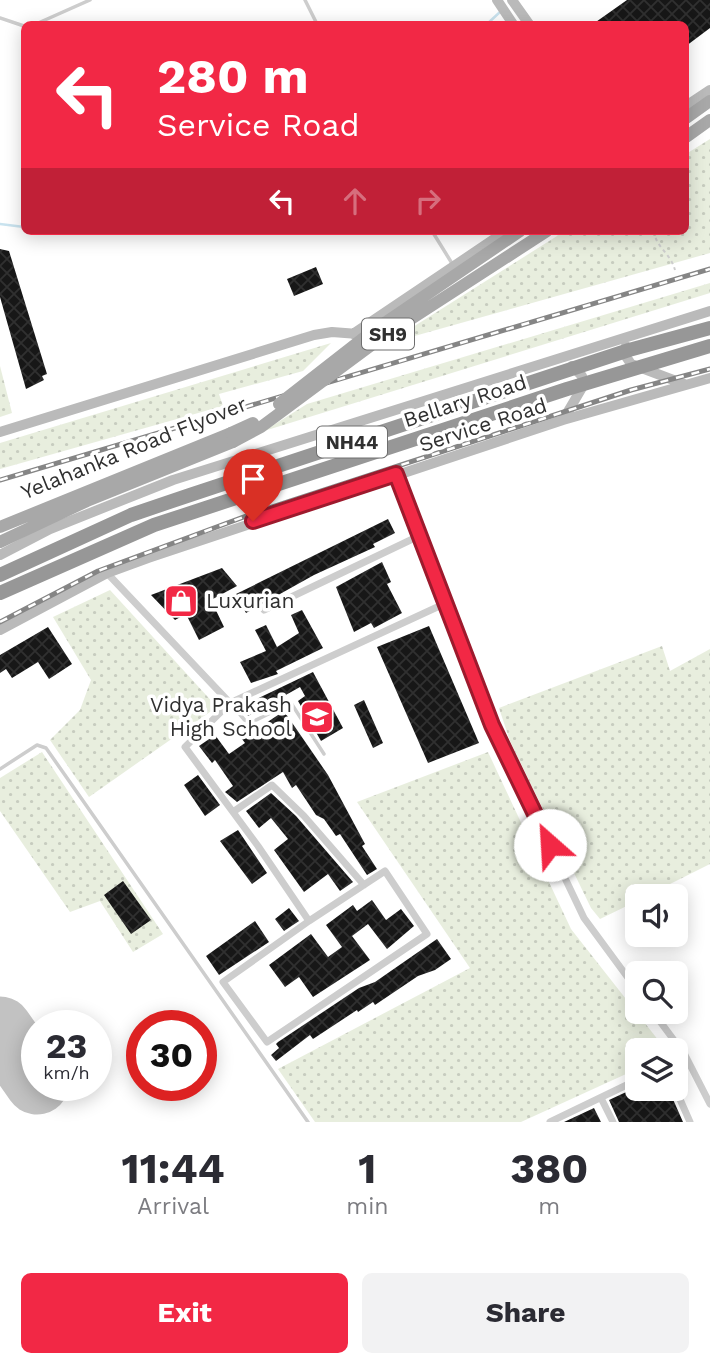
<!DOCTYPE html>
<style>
body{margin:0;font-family:"Work Sans",sans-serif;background:#f2f2f3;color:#2b2b33;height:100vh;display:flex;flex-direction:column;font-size:26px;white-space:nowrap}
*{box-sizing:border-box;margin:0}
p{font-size:23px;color:#7c7c81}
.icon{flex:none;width:38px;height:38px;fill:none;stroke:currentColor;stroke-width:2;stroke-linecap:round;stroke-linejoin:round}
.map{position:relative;height:1122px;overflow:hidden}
.drawer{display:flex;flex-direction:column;background:#fff;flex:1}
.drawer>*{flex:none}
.hud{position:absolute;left:21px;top:21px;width:668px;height:214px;border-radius:10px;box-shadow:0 4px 18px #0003;background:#f22845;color:#fff;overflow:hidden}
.fabs{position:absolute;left:625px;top:884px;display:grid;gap:14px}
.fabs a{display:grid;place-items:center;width:63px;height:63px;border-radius:10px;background:#fff;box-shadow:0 4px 18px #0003;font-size:35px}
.speed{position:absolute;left:21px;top:1010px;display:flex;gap:14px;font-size:35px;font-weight:700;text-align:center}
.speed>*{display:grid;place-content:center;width:91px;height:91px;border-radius:50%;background:#fff;box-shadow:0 4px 18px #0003;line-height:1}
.speed small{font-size:18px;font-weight:400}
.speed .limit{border:10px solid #d22;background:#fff;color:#111}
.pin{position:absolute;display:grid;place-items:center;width:60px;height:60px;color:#fff;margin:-72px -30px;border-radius:50% 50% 50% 0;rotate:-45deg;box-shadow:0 0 7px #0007}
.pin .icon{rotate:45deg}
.me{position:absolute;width:77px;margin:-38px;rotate:334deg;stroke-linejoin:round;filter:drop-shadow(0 0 5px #0008)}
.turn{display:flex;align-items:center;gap:24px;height:147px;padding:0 21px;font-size:32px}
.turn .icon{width:91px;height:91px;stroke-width:2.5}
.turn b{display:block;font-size:49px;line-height:60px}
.lanes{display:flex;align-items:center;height:66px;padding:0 21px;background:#0003;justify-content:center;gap:35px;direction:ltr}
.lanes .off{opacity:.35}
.eta{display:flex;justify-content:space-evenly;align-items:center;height:119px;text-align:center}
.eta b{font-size:42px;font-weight:700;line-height:49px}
.cta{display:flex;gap:14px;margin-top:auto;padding:14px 21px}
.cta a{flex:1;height:80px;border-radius:10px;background:#f22845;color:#fff;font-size:28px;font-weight:700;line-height:80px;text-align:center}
.cta a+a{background:#f2f2f3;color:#2b2b33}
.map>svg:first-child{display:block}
</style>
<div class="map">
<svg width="710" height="1122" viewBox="0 0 710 1122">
<defs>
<pattern id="grass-dots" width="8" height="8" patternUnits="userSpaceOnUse" patternTransform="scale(1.75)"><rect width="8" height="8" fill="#e8eede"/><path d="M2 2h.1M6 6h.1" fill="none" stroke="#c7ccbf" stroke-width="1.8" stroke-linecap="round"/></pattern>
<pattern id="building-cross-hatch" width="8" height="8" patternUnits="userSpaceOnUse" patternTransform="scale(1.75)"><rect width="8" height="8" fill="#171717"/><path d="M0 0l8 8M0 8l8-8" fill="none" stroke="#303030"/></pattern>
</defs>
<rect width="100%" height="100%" fill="#fff"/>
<path fill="url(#grass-dots)" d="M710 139V253L386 344 565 231H686V154Z
M710 283V293L264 431 307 404Z
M331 343 303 371 219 394 223 406 0 469V443Z
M0 366 12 413 0 417Z
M110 590 217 707 89 797 50 740 80 710 91 680 53 617Z
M662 646 670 671 710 649V864L646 896H637V901L600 919 591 908 510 741 499 708Z
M42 752 163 934 133 952 100 901 70 912 0 811V778Z
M488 752 571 929 666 1050H637V1069L521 1122H315L278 1069 470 968 357 802Z"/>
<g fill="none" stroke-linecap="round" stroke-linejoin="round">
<path stroke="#c9e3ef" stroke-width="2.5" d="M487 24 500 12
M0 224 24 227"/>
<path stroke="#c2c2c2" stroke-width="65" d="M0 1029 37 1082"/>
</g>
<path fill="url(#building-cross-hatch)" d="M627 0H710V28L686 46V24H593Z
M0 249 9 251 47 374 42 376 44 380 26 389 0 297Z
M316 267 323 284 294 296 287 279Z
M388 519 395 533 373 544 375 547 314 575 246 613 236 594Z
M382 562 391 582 387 584 402 613 374 628 371 623 354 632 336 587Z
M222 568 237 586 211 600 224 627 199 640 186 614 175 620 151 595Z
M302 610 323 648 276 671 278 674 251 683 240 662 266 651 255 630 266 625 277 647 299 633 291 615Z
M429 626 479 743 428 763 377 647Z
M48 627 72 664 49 679 38 662 12 678 6 669 0 673V655Z
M313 672 343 728 321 741 298 701 305 696 300 687 248 716 242 706Z
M364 700 383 743 373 748 354 705Z
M284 711 328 775 365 844 362 846 377 869 367 875 340 834 336 836 324 819 316 815 296 785 292 788 283 772 237 802 225 792 233 786 215 760 212 763 199 746 215 735 229 754 245 743 242 739Z
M198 775 220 805 205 816 184 785Z
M271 793 296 816 353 882 340 891 328 874 304 892 274 850 288 839 271 818 259 828 246 811Z
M238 830 267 873 252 884 220 841Z
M123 881 151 920 131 934 104 895Z
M372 900 386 920 401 909 414 926 387 949 368 924 352 936 370 960 313 997 299 977 285 987 269 965 311 934 328 957 342 947 326 925 353 905 357 911Z
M289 908 299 921 284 931 275 919Z
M255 921 269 942 219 975 206 956Z
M437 939 451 959 435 970 418 976 375 1005 373 1002 358 1012 357 1010 313 1039 310 1035 276 1061 271 1055 279 1048 276 1044 278 1042 359 988 375 982Z
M637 1087 668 1088 683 1122H619L609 1100Z
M594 1108 601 1122H564Z"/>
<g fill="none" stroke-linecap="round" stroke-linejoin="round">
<path stroke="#cdcdcd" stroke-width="2" stroke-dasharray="3.5 3.5" stroke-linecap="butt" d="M654 231C656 248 670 252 675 270"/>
<path stroke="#cdcdcd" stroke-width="3.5" d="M305 0 317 24
M0 18 24 26
M36 24 90 0
M432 231 453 265
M230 703 248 724 291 703 324 754
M0 769 37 745 46 748 308 1122"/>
<path stroke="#cdcdcd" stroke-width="7" d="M396 474 492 725 584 918 637 990
M107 573 230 703
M264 610 421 535
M233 812 272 785 304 816 364 885
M309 921 223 982 267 1042 427 934 385 871 309 921 258 846 185 747 230 703 446 603
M653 1012 685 1055 710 1104
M676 1060 685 1055
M675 1088 690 1122
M601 1098 613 1122
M550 1122 637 1080"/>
<path stroke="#bababa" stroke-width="10" d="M497 0 513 24
M512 0 529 24
M686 106 710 90
M353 334 506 231
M626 346 625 355 631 364 684 384
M563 420 583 386 582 376 572 366
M0 432 314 335 332 332 371 335
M0 555 50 529 173 480 710 311
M0 630 107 573 148 558 563 420 710 378"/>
<path stroke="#a8a8a8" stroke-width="12" d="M686 118 710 101
M686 137 710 120
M0 527 231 433
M0 542 87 501 233 442"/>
<g stroke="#858585" stroke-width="5">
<path id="rail" d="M0 480 710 269
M0 622 98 571 257 512 631 390 710 369"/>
</g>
<use href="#rail" stroke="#fff" stroke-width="2.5" stroke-dasharray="8" stroke-linecap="butt"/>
<path stroke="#a8a8a8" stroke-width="12" d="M279 404 370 333 520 231
M231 433 253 423
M233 442 261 427 377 341 547 231"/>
<path stroke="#979797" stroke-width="14" d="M0 575 131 515 190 495 629 350 710 328
M0 593 154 525 567 389 710 346"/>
</g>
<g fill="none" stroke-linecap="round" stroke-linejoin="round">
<g stroke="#9d1a2d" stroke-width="18">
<path id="route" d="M253 521 396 474 492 725 550 845"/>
</g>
<use href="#route" stroke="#f22845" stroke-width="12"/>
</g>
<defs>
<g id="shop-square" transform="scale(1.75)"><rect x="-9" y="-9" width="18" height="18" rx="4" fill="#f22845" stroke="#fff"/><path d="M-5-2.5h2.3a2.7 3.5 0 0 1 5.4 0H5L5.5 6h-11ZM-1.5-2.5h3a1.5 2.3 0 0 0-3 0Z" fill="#fff"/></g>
<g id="school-square" transform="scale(1.75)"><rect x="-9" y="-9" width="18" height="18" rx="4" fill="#f22845" stroke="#fff"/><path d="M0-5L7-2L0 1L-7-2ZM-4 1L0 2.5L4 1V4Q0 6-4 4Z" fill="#fff"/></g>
</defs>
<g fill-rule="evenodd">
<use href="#shop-square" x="181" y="601"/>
<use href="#school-square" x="317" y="717"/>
</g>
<g text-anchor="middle" stroke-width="7" stroke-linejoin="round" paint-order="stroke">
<g fill="#fff" stroke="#6e6e6e" stroke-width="2">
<rect x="362" y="318.5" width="52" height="31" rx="5"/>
<rect x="317" y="426.5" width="70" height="31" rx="5"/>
</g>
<g font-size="19" font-weight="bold" fill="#303030">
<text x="388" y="341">SH9</text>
<text x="352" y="449">NH44</text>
</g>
<g font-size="21" fill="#303030" stroke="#fff">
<text transform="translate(465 401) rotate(-18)" y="7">Bellary Road</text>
<text transform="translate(483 425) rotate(-18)" y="7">Service Road</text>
<text transform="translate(134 448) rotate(-22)" y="7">Yelahanka Road Flyover</text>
</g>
<g font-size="21" fill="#303030" stroke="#fff" text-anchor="start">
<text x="206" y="608">Luxurian</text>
<text x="292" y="712" text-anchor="end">Vidya Prakash<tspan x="292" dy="24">High School</tspan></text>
</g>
</g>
</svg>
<div class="fabs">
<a><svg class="icon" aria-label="sound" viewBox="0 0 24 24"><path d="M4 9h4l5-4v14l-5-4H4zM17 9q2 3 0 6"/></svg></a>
<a><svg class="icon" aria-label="search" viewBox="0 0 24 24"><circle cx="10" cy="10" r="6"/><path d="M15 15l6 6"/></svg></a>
<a><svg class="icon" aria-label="layers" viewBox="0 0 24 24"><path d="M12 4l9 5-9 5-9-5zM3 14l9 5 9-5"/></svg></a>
</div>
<div class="speed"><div>23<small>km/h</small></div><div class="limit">30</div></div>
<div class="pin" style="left:253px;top:521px;background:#d93025"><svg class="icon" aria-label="arrive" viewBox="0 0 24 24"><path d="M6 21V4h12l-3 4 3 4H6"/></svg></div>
<svg class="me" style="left:550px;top:845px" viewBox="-20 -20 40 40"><circle r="19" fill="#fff"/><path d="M0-13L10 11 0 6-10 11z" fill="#f22845"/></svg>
<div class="hud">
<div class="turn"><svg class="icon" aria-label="left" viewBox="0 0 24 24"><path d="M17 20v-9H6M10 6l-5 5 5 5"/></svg><div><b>280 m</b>Service Road</div></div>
<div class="lanes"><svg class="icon" aria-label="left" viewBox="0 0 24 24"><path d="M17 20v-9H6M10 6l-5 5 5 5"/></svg><svg class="icon off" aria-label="ahead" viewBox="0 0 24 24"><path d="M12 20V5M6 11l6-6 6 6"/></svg><svg class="icon off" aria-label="right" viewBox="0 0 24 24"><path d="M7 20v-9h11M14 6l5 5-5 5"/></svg></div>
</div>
</div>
<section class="drawer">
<div class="eta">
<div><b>11:44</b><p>Arrival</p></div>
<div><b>1</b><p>min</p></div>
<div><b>380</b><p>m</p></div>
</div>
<div class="cta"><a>Exit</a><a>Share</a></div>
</section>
